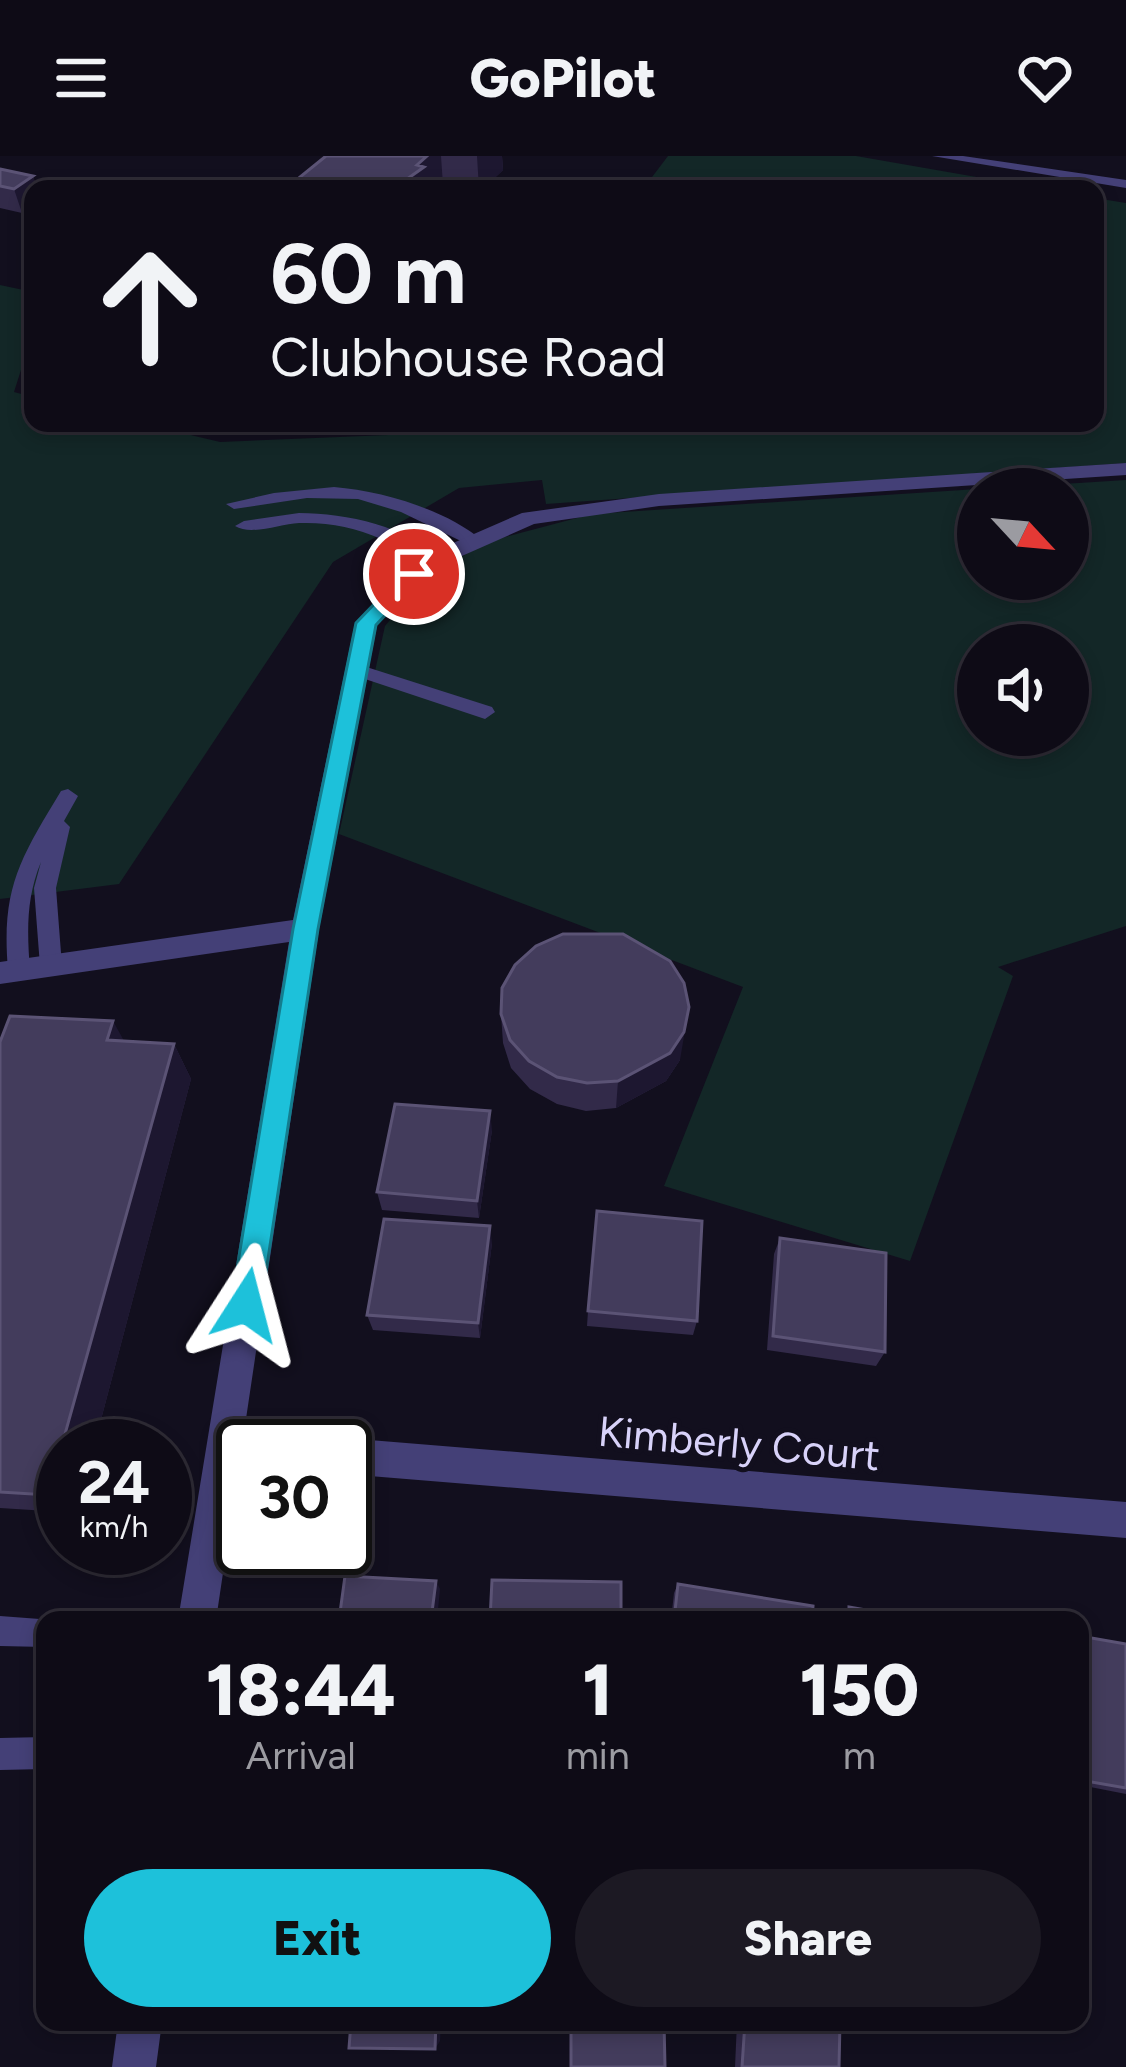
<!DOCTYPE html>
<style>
body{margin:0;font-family:Figtree,sans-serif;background:#1c1923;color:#f1f3f6;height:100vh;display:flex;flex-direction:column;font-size:45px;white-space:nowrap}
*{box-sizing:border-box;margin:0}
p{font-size:39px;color:#9b9ba1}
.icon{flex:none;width:66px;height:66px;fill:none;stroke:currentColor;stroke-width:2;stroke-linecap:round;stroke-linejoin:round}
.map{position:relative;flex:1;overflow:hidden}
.panel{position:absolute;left:36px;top:1455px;width:1053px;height:420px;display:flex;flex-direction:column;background:#0e0b16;border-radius:24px;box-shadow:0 6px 18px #0003,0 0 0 3px #2e2b35}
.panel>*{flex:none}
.banner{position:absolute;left:24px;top:24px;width:1080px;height:252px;border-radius:24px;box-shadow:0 6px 18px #0003,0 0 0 3px #2e2b35;background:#0e0b16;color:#f1f3f6;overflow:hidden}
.needle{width:78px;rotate:116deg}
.controls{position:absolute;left:957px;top:312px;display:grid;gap:24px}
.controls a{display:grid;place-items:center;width:132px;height:132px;border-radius:50%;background:#0e0b16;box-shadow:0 6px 18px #0003,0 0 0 3px #2e2b35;font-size:60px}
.speed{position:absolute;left:36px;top:1263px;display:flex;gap:24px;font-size:60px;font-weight:700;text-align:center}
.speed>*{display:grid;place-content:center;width:156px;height:156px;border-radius:50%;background:#0e0b16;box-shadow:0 6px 18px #0003,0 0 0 3px #2e2b35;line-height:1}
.speed small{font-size:30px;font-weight:400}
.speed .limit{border:6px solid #111;border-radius:18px;background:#fff;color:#111}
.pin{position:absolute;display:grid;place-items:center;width:102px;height:102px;color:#fff;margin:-51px;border:6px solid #fff;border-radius:50%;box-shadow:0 3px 12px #0007}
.me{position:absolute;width:132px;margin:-66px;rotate:9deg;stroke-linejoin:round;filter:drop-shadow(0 0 9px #0008)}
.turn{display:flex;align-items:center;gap:42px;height:252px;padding:0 48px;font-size:54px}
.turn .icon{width:156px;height:156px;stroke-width:2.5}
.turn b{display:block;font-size:84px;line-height:102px}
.eta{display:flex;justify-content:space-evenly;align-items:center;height:204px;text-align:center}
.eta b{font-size:72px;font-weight:800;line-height:84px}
.action{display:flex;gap:24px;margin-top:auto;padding:24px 48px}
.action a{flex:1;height:138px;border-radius:72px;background:#1dc1da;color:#111;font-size:48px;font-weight:800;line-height:138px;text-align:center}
.action a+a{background:#1c1923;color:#f1f3f6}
header{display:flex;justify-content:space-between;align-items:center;height:156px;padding:0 48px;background:#0e0b16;font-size:54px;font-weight:800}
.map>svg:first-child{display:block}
</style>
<header><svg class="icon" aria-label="menu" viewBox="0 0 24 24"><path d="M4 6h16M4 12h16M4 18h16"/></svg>GoPilot<svg class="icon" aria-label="heart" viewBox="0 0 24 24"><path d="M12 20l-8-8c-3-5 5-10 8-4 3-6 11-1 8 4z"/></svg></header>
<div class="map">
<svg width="1126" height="1911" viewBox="0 0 1126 1911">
<rect width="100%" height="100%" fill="#120f1e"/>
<path fill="#132727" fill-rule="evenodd" d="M668 0H856L1045 33H643Z
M1095 42 1126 47V307L546 348 542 324 459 332 333 406 119 728 0 743V129L33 136V176L14 236 33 241V267H140L220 286 536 273V267H1095Z
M1126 324V770L998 811 1013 820 910 1105 664 1030 743 831 339 678 385 470 424 423 486 386 592 358 978 333V423H1068V333H982ZM978 489H1068V579H978Z"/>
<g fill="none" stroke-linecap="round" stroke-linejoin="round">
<path fill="#444077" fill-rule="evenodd" d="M932 0H963L1126 24V32Z
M334 331C382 335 444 353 482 384L467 388 401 356 358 343 307 342 234 353 226 348 274 337Z
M299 357C347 357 407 371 444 403L441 407C421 409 400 391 381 383 355 371 328 366 299 367 280 368 251 380 235 370L244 365Z
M357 508 492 551 495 556 485 563 350 518V510Z
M68 633 78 640 64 665 70 671 56 732 62 810 51 819 40 810 34 732 41 706C26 742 27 776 30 814L19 823 8 814C1 732 20 703 61 635Z
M0 1460 53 1464H45V1491L0 1490Z
M45 1581V1613L0 1614V1582Z"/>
<path fill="#444077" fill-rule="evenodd" d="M1126 307V319L659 350 534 368 437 411 377 469 319 773 216 1464H178L289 786 0 828V806L293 764 355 467 421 401 522 357 659 338Z
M345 1282 1126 1346V1382L345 1318V1290H332Z
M118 1866H162L156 1911H112Z"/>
</g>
<path fill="#322a49" d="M326 0H502L503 14 483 33H462L443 29 439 33H302L300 21Z
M0 13 33 20 37 33H33V49L22 57 0 52Z
M501 858 680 904 666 925 616 952 586 955 557 948 530 933 511 912 503 887Z
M124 885 174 888 191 923 94 1290H63V1356L0 1352V886Z
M492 974 479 1062 382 1054 377 1036Z
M780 1082 885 1196 876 1210 767 1194 774 1098Z
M492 1087 480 1182 373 1174 367 1159Z
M588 1155 697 1165 693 1179 587 1170Z
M678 1428 812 1464H671L674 1437Z
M849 1451 922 1464H840V1459Z
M1080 1480 1126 1488V1638L1080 1629Z
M737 1866H840L839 1911H735Z"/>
<path fill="#1d1730" d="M427 0H441L443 29 439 33H393Z
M477 0H502L503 14 483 33H479Z
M33 20 37 33H33V49L22 57 14 33Z
M689 851 680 904 666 925 616 952 618 925Z
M113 865 133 901 107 884Z
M174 888 191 923 94 1290H63V1349L48 1339Z
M490 955 492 974 479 1062 477 1045Z
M490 1070 492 1087 480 1182 478 1167Z
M436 1425 440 1433 437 1464H431Z
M436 1866H441L440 1885 435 1893Z"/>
<path fill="#433c5c" stroke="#5b5375" stroke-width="3" d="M326 0H427L417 9 424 11 393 33H308L300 21Z
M0 13 33 20 14 33 0 30Z
M563 778H623L670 805 684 827 689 851 684 876 670 897 618 925 587 927 557 921 529 905 510 884 501 858 502 832 515 809 536 790Z
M10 860 113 865 107 884 174 888 48 1339 0 1336V886Z
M395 948 490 955 477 1045 377 1036Z
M597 1055 702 1065 697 1165 588 1155Z
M384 1063 490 1070 478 1167 367 1159Z
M780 1082 886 1097 885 1196 773 1180Z
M345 1420 436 1425 431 1464H339Z
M492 1424 621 1426V1464H490Z
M678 1428 813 1450 812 1464H674Z
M849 1451 922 1464H849Z
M1080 1480 1126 1488V1632L1080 1624Z
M351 1866H436L435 1893 349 1892Z
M571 1866H664L665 1911H571Z
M745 1866H840L839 1911H742Z"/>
<path fill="#1dc1da" stroke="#137d8e" stroke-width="3" d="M407 414 424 418 376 469 318 773 261 1149 256 1159 246 1163 235 1159 231 1149 293 773 356 467Z"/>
<g text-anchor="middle" stroke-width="10" stroke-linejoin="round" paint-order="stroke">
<g font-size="42" fill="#d8d2f9" stroke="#120f1e">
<text transform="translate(739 1287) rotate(5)" y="15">Kimberly Court</text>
</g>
</g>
</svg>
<div class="controls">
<a><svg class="needle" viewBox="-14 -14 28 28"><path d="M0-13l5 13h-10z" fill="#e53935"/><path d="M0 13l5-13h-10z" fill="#9b9ba1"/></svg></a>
<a><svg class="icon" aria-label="sound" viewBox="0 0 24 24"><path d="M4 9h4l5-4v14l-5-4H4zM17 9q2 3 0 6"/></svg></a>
</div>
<div class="speed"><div>24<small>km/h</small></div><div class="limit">30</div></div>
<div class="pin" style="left:414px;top:418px;background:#d93025"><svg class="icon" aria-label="arrive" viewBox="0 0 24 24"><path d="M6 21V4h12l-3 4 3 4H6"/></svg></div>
<svg class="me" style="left:246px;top:1149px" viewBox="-20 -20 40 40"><path d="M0-17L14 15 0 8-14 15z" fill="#1dc1da" stroke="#fff" stroke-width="4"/></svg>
<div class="banner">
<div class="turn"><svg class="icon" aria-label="ahead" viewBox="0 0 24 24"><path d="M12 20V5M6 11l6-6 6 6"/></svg><div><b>60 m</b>Clubhouse Road</div></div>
</div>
<section class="panel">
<div class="eta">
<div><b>18:44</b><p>Arrival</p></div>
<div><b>1</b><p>min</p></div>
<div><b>150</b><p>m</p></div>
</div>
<div class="action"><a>Exit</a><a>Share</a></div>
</section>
</div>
